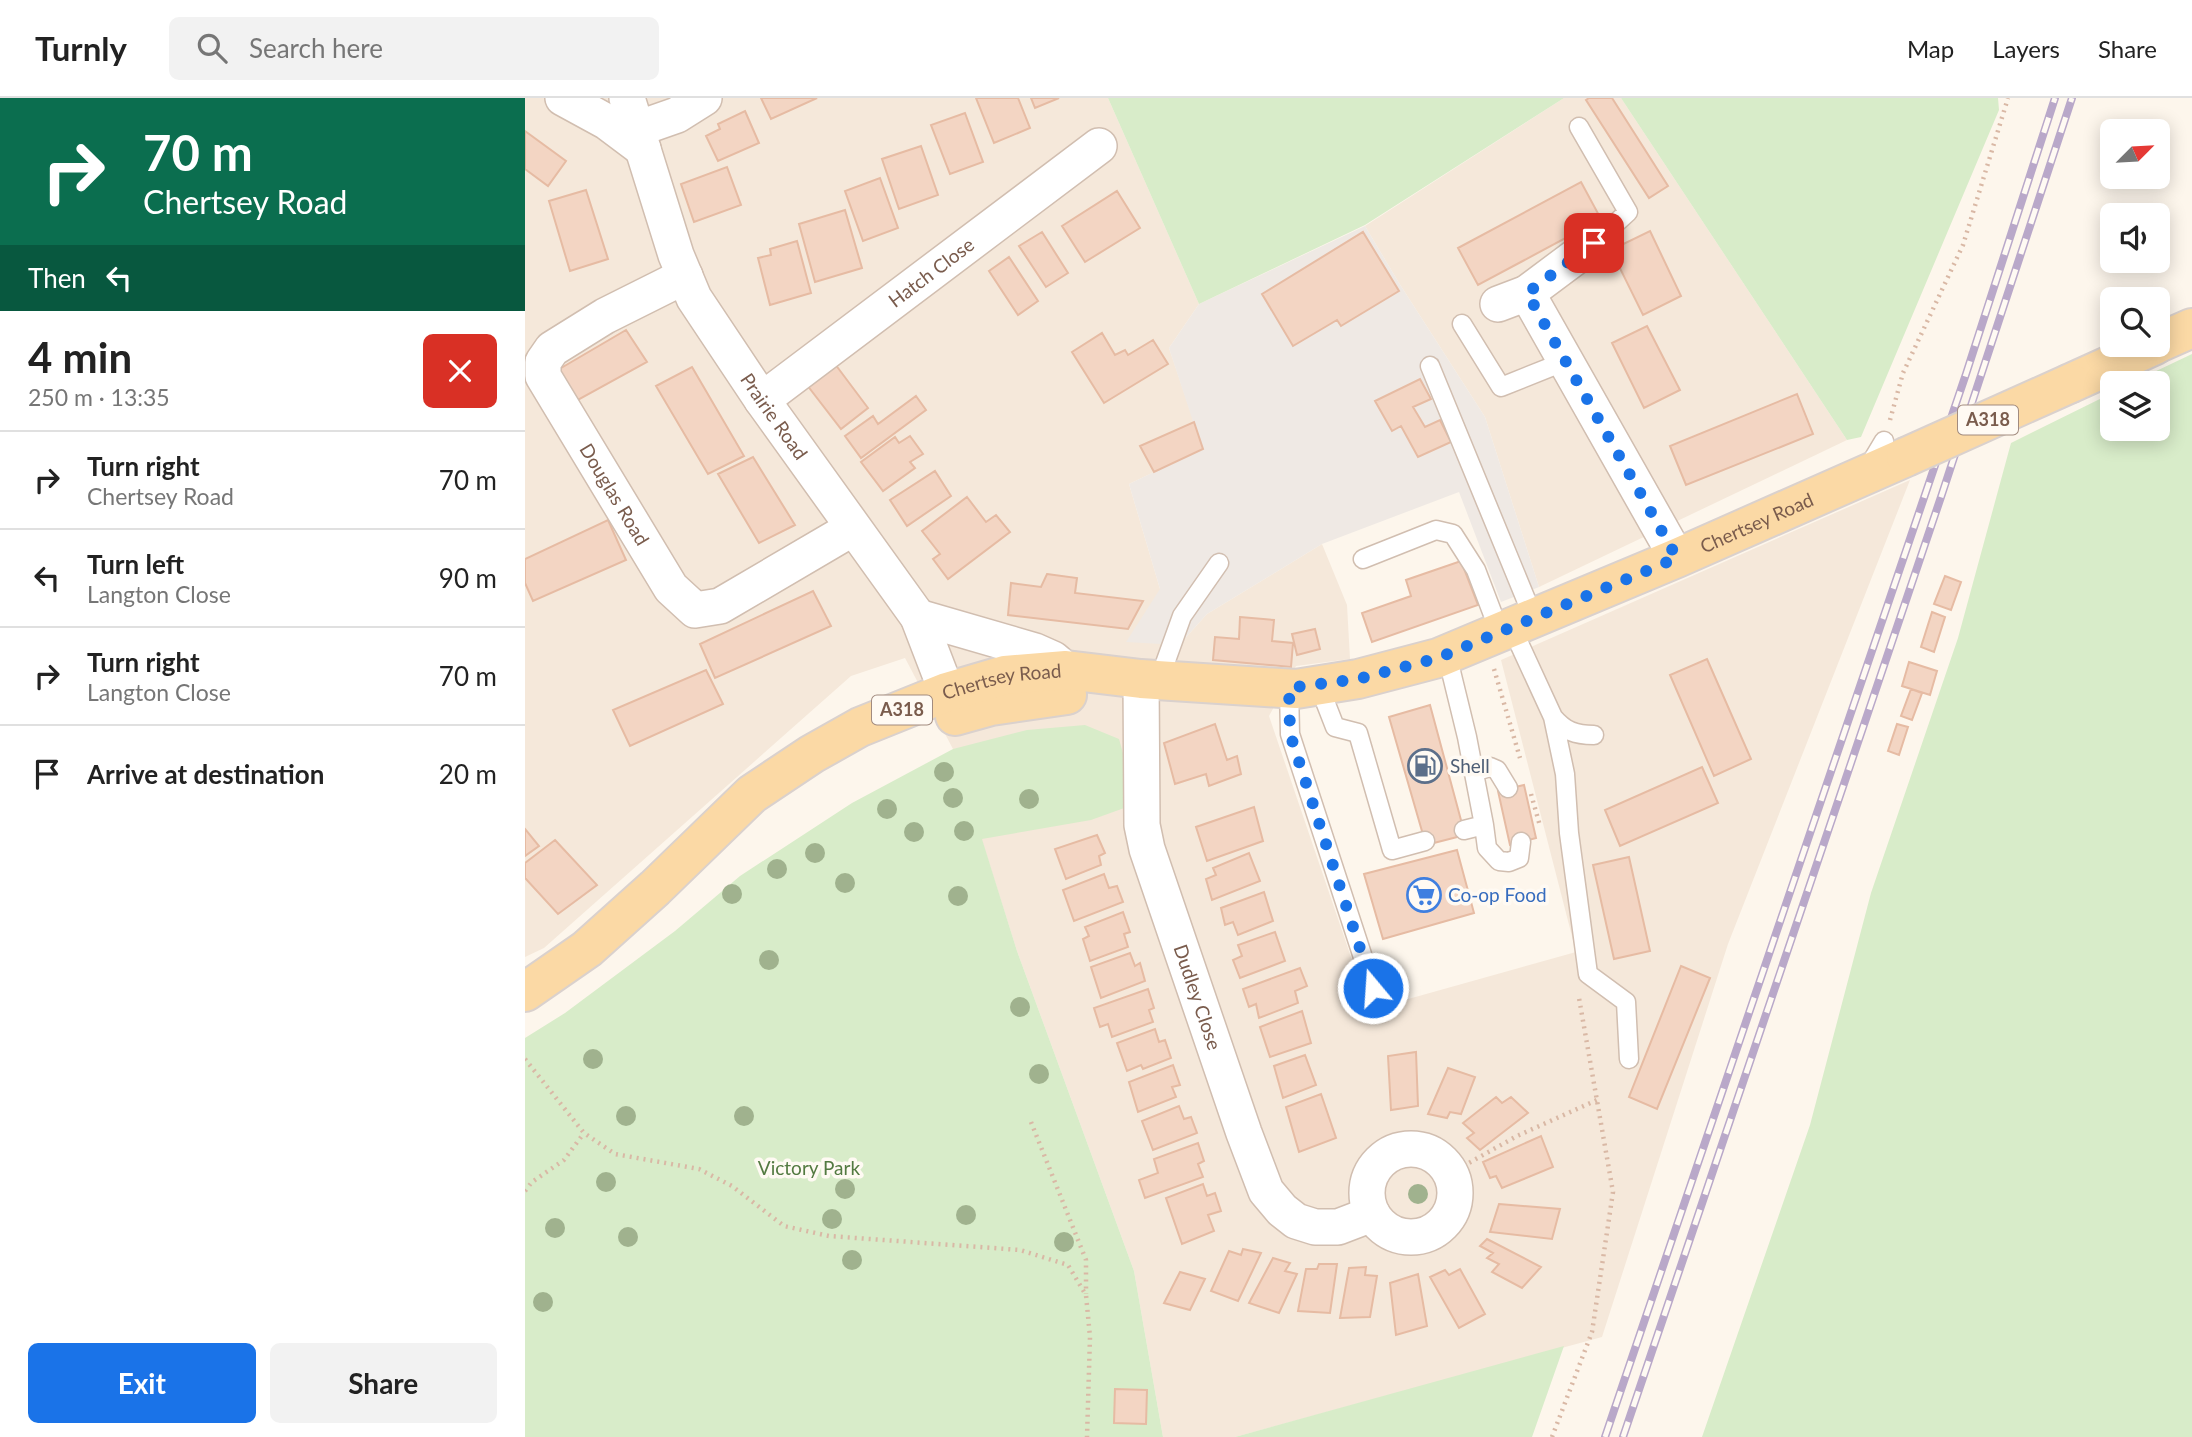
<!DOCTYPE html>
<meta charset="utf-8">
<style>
body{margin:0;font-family:Lato,sans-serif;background:#f2f2f2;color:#222;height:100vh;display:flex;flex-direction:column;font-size:26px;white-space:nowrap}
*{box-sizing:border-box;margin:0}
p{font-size:23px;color:#767676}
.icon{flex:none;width:38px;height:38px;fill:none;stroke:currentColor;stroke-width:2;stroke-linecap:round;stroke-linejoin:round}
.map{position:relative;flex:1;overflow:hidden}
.panel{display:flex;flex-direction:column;background:#fff;width:525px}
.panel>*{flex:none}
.banner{background:#0b6e4f;color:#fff;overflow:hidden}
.needle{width:46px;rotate:66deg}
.fabs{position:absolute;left:1575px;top:21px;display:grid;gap:14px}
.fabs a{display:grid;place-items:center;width:70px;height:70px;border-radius:10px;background:#fff;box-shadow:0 4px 18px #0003;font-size:35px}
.pin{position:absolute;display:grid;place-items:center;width:60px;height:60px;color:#fff;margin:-30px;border-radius:14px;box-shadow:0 4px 10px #0006}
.me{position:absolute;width:77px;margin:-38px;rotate:342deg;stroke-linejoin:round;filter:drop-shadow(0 0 5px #0008)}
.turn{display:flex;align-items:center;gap:24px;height:147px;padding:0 28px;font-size:32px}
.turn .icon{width:91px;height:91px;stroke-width:2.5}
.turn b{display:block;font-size:49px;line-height:60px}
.then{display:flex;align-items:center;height:66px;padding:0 28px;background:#0003;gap:14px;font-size:26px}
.round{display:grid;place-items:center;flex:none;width:74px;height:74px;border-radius:10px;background:#f2f2f2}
.summary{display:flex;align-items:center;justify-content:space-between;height:119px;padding:0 28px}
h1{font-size:42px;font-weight:700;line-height:52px}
.primary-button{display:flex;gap:14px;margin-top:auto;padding:14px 28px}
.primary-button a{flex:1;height:80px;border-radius:10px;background:#1a73e8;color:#fff;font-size:28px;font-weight:700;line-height:80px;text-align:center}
.primary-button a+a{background:#f2f2f2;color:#222}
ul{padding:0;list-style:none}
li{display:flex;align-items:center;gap:21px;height:98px;padding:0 28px;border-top:2px solid #e0e0e0}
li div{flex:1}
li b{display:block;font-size:26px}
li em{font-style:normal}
header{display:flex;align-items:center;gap:42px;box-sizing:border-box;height:98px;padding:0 35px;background:#fff;border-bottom:2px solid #e0e0e0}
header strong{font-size:33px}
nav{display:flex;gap:38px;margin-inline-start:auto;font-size:24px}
.search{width:490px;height:63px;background:#f2f2f2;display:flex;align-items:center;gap:18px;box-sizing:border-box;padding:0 24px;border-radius:10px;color:#767676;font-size:26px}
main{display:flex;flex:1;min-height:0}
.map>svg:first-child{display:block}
</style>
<header>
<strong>Turnly</strong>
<div class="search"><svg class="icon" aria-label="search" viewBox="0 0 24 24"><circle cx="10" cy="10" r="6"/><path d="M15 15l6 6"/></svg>Search here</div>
<nav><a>Map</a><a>Layers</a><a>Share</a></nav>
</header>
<main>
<section class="panel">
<div class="banner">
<div class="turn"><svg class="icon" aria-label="right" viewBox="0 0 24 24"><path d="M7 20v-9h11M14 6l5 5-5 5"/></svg><div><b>70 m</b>Chertsey Road</div></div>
<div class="then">Then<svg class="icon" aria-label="left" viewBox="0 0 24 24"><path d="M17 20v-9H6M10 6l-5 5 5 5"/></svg></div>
</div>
<div class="summary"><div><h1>4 min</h1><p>250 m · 13:35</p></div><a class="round" style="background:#d93025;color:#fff"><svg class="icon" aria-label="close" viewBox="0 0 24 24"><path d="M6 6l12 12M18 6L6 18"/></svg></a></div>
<ul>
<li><svg class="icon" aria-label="right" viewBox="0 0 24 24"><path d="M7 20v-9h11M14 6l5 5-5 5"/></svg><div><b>Turn right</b><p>Chertsey Road</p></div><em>70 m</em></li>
<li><svg class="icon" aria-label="left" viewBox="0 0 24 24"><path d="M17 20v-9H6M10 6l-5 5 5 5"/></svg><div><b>Turn left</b><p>Langton Close</p></div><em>90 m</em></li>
<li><svg class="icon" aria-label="right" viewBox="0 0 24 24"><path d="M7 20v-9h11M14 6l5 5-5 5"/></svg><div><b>Turn right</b><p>Langton Close</p></div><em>70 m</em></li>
<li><svg class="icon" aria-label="arrive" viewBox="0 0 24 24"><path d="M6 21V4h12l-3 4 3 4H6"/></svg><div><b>Arrive at destination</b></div><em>20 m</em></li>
</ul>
<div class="primary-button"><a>Exit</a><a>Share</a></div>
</section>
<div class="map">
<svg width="1667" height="1339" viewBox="0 0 1667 1339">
<rect width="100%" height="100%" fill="#fdf6ec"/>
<path fill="#f5e8da" d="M0 0H583L674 206 644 250 678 351 604 386 635 491 654 547 682 516 797 446 822 507 825 561 771 568 744 618 844 912 1051 854 976 562 1385 382 1203 846 1077 1239 710 1339H638L609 1173 492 853 428 651 380 560 326 578 19 850 0 859Z
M1039 0H1096L1322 342 1014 489 960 319 874 185 840 128Z"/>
<path fill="#efe9e4" d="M840 128 874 185 960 319 1014 489 976 504 934 394 797 446 682 516 654 547 601 544 635 491 604 386 677 351 644 250 674 206Z"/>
<path fill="#d8ecc9" d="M583 0H1039L840 127 674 206Z
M1096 0H1473L1474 12 1336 339 1322 342Z
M1667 256V1339H1177L1285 1027 1346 795 1433 540 1486 345 1587 295V331H1633V285H1606Z
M560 627 594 641 603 673 602 709 566 722 457 741 492 853 609 1173 638 1339H0V940L40 915 150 833 215 778 327 705 428 651 502 632Z
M1039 1248 1007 1339H710Z"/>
<path fill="#f3d5c3" stroke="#e6bba3" stroke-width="2" d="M236 0H292L246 21Z
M451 0H493L505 30 469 45Z
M506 0H534L510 10Z
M1064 0H1087L1143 88 1124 100 1061 2Z
M220 13 234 45 193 63 181 38 195 31 193 26Z
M440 15 458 64 425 76 406 27Z
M0 33 41 63 23 88 0 71Z
M396 48 413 97 374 111 357 61Z
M202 69 216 107 169 124 156 86Z
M355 80 373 130 338 143 320 93Z
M1056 84 1076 121 953 187 933 150Z
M61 92 83 161 45 173 24 103Z
M592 93 615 130 560 164 537 128Z
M320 112 337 170 290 184 274 126Z
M1125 133 1156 198 1118 217 1086 152Z
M517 134 543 175 521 189 494 148Z
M838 134 874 193 816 228 812 222 768 248 737 196Z
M272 143 286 195 245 207 233 160 246 157 245 151Z
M484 159 513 203 493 217 464 173Z
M1122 228 1155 292 1119 310 1087 245Z
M101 232 122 264 51 303 31 273Z
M577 235 590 257 600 252 603 257 628 242 643 266 579 305 547 254Z
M310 266 343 310 316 331 282 287Z
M167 269 219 358 183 376 131 288Z
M895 281 906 301 888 309 900 329 915 322 926 344 893 359 876 328 867 333 850 303Z
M1272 296 1288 336 1161 387 1145 348Z
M391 298 401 312 336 360 320 338 348 318 353 326Z
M669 324 678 351 629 374 615 348Z
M385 338 398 356 385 364 390 370 358 393 336 364 370 339 374 345Z
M228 359 270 427 234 445 193 376Z
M410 373 426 398 382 428 365 402Z
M442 399 461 424 471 417 485 434 423 481 408 461 415 456 397 433Z
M83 422 101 462 8 503 0 485V461Z
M936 463 953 507 847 544 837 515 886 498 881 482Z
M522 476 552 480 550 495 618 503 603 531 483 517 486 485 516 489Z
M1420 478 1436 484 1426 512 1409 506Z
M288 493 306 528 190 580 175 546Z
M1407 514 1420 519 1409 554 1396 549Z
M715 519 749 522 747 543 768 545 766 569 688 562 690 539 714 541Z
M790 531 795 551 772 557 767 536Z
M1182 561 1226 661 1189 678 1145 577Z
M1384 564 1412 573 1405 597 1377 588Z
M181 572 198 606 105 648 88 612Z
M1386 591 1397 595 1387 622 1376 618Z
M905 607 940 737 901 747 864 619Z
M690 626 702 662 712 658 716 676 684 688 681 676 650 686 639 645Z
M1372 626 1383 629 1374 657 1363 653Z
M1177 669 1193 705 1095 748 1080 712Z
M999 687 1011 740 985 747 973 693Z
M729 709 738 743 682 763 671 729Z
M0 731 14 748 0 758Z
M572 737 580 755 574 758 576 767 541 781 530 751Z
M30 742 72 787 33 816 0 780V765Z
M932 752 949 815 858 841 839 776Z
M724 755 735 783 687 802 681 781 691 777 688 770Z
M1104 759 1125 853 1089 861 1068 767Z
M579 776 584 790 592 788 598 804 549 823 538 792Z
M739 794 748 823 713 837 708 824 700 827 696 810Z
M598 814 605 834 599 836 603 849 565 863 558 841 564 838 560 829Z
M750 834 760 863 715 880 708 862 717 858 713 847Z
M605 855 610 868 615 865 620 883 576 900 566 869Z
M1156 868 1185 880 1132 1011 1104 999Z
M775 870 782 888 770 893 773 905 734 920 731 906 724 909 718 891Z
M623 891 629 910 624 912 628 924 587 939 583 926 575 929 569 910Z
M777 913 786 945 745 959 735 929Z
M630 931 634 944 640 942 646 960 618 971 616 967 602 973 592 945Z
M891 954 893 1008 866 1012 863 958Z
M780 957 791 987 758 1000 749 968Z
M648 967 655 987 647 989 651 999 613 1014 604 984Z
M923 970 950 979 936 1016 925 1014 922 1020 903 1016Z
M796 996 811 1040 774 1054 761 1009Z
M971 999 977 1005 986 999 1003 1015 955 1052 942 1040 949 1035 938 1025Z
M654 1008 659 1021 666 1019 672 1035 628 1052 617 1023Z
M1016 1038 1028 1069 977 1090 971 1078 965 1080 958 1064Z
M673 1045 679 1063 673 1066 678 1079 620 1100 614 1082 633 1075 629 1061Z
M678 1086 682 1098 690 1095 696 1113 683 1117 689 1133 657 1146 641 1100Z
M974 1106 1035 1111 1027 1141 965 1134Z
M962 1141 1016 1169 997 1190 967 1174 974 1166 962 1160 968 1155 955 1148Z
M718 1151 736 1155 713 1203 686 1193 704 1153 716 1157Z
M748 1160 765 1165 760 1173 772 1176 754 1215 724 1205Z
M794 1166H812L805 1215 773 1213 781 1171H792Z
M841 1169 840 1177 852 1178 845 1219 815 1220 824 1170Z
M935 1171 960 1216 934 1230 905 1179 920 1172 924 1177Z
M655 1174 680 1181 665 1212 639 1205Z
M893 1176 902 1228 871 1237 865 1185Z
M590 1291 622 1292 621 1326 589 1325Z"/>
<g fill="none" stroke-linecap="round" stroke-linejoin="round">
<g stroke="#d1beb0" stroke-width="21">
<path id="service" d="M1054 29 1103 114 1069 145
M937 226 976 289 1041 263
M905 268 1009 521
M1344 368 1359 343
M838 461 911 432 928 436 951 472 975 535
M987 530 1028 619C1040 633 1050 637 1069 637
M922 557 942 639 959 727 939 732
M634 582 657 518 694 465
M794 588 810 629 833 635 867 752 900 743
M764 590 765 636 848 890
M1028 619 1040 676 1044 735 1063 876 1101 904 1104 961
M948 674 965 669 972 672 983 690
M959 727 962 750 974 763 984 764 994 760 996 744"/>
</g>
<g stroke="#d1beb0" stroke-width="38">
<g id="minor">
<path d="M38 0 82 24 118 51"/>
<path id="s1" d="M102 0 151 157 169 200 237 302 393 519 431 618"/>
<path d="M112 31 152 17 179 0"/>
<path id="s2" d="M160 178 80 218 27 251 18 264V278L146 490 170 512 195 508 328 430"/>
<path d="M1002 195 1152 460"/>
<path d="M973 206 1002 195 1069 145"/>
<path id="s3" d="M237 302 574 48"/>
<path d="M393 519 510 553 528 561 541 572"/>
<path id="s4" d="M616 581 617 727 622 751 719 1035 741 1093 757 1112 771 1123 790 1129H813L847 1116"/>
<circle cx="886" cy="1095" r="44"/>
</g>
</g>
<g stroke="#dad1cd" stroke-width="42">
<g id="primary">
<path d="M1633 245 1667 230"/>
<path d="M1546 285 1630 247"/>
<path d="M430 618 466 608 542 597"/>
<path id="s5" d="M0 894 62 851 130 790 227 696 287 656 335 629 422 594 480 577 541 572 616 581 771 591 833 581 913 560 1152 460 1381 359"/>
</g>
</g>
<path stroke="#d9b8a5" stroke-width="4.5" stroke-dasharray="2 5" stroke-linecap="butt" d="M1365 322 1378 275 1438 147 1483 0
M969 571 995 660
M1006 696 1015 728
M0 961 59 1035 90 1056 174 1071 207 1088 259 1128 304 1138 495 1152 543 1167 561 1197 565 1239 562 1339
M506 1024 561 1162V1196
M926 1075 992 1038 1072 1002
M0 1093 7 1084 39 1062 59 1035
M1027 1339 1067 1234 1088 1094 1054 900"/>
<use href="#service" stroke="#fff" stroke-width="18"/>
<use href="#minor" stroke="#fff" stroke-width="35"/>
<use href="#primary" stroke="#fbd9a5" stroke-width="38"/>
<g stroke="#b9a8c9" stroke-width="8">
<path id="rail" d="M1080 1339 1441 276 1530 0
M1098 1339 1417 396 1547 0"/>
</g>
<use href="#rail" stroke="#fffaf3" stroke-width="5" stroke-dasharray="16" stroke-linecap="butt"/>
<g stroke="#dad1cd" stroke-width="42" stroke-linecap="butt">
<path id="primary-bridge" d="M1381 359 1546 285"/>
</g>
<use href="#primary-bridge" stroke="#fbd9a5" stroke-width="38"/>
</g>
<g fill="#a0b28e">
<circle cx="419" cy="674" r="10"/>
<circle cx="428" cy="700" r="10"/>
<circle cx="504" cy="701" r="10"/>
<circle cx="362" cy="711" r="10"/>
<circle cx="439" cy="733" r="10"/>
<circle cx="389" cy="734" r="10"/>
<circle cx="290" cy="755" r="10"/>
<circle cx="252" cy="771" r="10"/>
<circle cx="320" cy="785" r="10"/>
<circle cx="207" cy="796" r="10"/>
<circle cx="433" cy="798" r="10"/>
<circle cx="244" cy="862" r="10"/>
<circle cx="495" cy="909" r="10"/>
<circle cx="68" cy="961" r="10"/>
<circle cx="514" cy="976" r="10"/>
<circle cx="101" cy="1018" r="10"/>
<circle cx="219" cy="1018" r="10"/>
<circle cx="81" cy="1084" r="10"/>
<circle cx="320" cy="1091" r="10"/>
<circle cx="893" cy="1096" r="10"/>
<circle cx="441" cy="1117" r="10"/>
<circle cx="307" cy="1121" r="10"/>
<circle cx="30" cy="1130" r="10"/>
<circle cx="103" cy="1139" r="10"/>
<circle cx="539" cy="1144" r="10"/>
<circle cx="327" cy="1162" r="10"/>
<circle cx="18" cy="1204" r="10"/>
</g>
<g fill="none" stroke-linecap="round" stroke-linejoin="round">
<path stroke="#1a73e8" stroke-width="12" stroke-dasharray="0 21.6" d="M848 890 765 636 764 590 833 581 913 560 1152 460 1002 195 1069 145"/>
</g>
<defs>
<g id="fuel-ring" transform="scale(1.75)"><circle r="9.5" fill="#fffaf3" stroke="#5c6f8a" stroke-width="1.5"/><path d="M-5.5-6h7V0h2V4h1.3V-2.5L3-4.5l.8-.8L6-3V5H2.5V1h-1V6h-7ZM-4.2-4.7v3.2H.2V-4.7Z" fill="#5c6f8a"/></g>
<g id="supermarket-ring" transform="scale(1.75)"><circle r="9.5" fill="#fffaf3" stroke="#3f7fe0" stroke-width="1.5"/><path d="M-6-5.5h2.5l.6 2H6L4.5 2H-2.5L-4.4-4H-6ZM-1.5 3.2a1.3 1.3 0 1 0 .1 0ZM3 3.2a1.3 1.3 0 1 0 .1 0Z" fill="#3f7fe0"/></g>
</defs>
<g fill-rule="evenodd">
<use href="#fuel-ring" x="900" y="668"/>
<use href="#supermarket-ring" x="899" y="797"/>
</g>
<g text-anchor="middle" stroke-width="7" stroke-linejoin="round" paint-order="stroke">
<g fill="#fffaf3" stroke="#a28b7f" stroke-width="2">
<rect x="1433" y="307.5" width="60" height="29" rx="5"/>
<rect x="347" y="597.5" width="60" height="29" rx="5"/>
</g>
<g font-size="18" font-weight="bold" fill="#7a5c4d">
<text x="1463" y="328">A318</text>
<text x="377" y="618">A318</text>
</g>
<g font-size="19" fill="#7a5c4d" stroke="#fffaf3">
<text dy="7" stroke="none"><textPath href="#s3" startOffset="212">Hatch Close</textPath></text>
<text dy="7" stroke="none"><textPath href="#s1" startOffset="354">Prairie Road</textPath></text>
<text dy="7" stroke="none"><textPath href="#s2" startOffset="320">Douglas Road</textPath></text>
<text dy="7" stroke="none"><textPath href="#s5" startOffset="1367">Chertsey Road</textPath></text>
<text dy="7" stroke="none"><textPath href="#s5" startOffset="579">Chertsey Road</textPath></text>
<text dy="7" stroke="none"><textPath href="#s4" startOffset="327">Dudley Close</textPath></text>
</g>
<g font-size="19" fill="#4e5e75" stroke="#fffaf3" text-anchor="start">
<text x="925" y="675">Shell</text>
</g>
<g font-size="19" fill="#366cbe" stroke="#fffaf3" text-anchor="start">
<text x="923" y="804">Co-op Food</text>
</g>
<g font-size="19" fill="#537a41" stroke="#fffaf3">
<text x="284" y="1077">Victory Park</text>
</g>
</g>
</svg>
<div class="fabs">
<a><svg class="needle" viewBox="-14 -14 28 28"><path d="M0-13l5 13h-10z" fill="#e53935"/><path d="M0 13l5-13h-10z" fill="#767676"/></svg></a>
<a><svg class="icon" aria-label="sound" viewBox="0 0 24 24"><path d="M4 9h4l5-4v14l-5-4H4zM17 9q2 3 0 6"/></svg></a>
<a><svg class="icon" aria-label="search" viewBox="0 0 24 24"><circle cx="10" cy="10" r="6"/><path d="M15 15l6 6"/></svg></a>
<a><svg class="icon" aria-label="layers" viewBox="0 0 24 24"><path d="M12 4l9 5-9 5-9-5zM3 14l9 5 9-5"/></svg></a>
</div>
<div class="pin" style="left:1069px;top:145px;background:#d93025"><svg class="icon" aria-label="arrive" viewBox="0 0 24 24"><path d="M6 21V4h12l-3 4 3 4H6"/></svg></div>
<svg class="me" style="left:848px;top:890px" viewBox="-20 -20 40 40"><circle r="17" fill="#1a73e8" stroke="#fff" stroke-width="3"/><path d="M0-11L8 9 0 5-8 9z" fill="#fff"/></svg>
</div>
</main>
